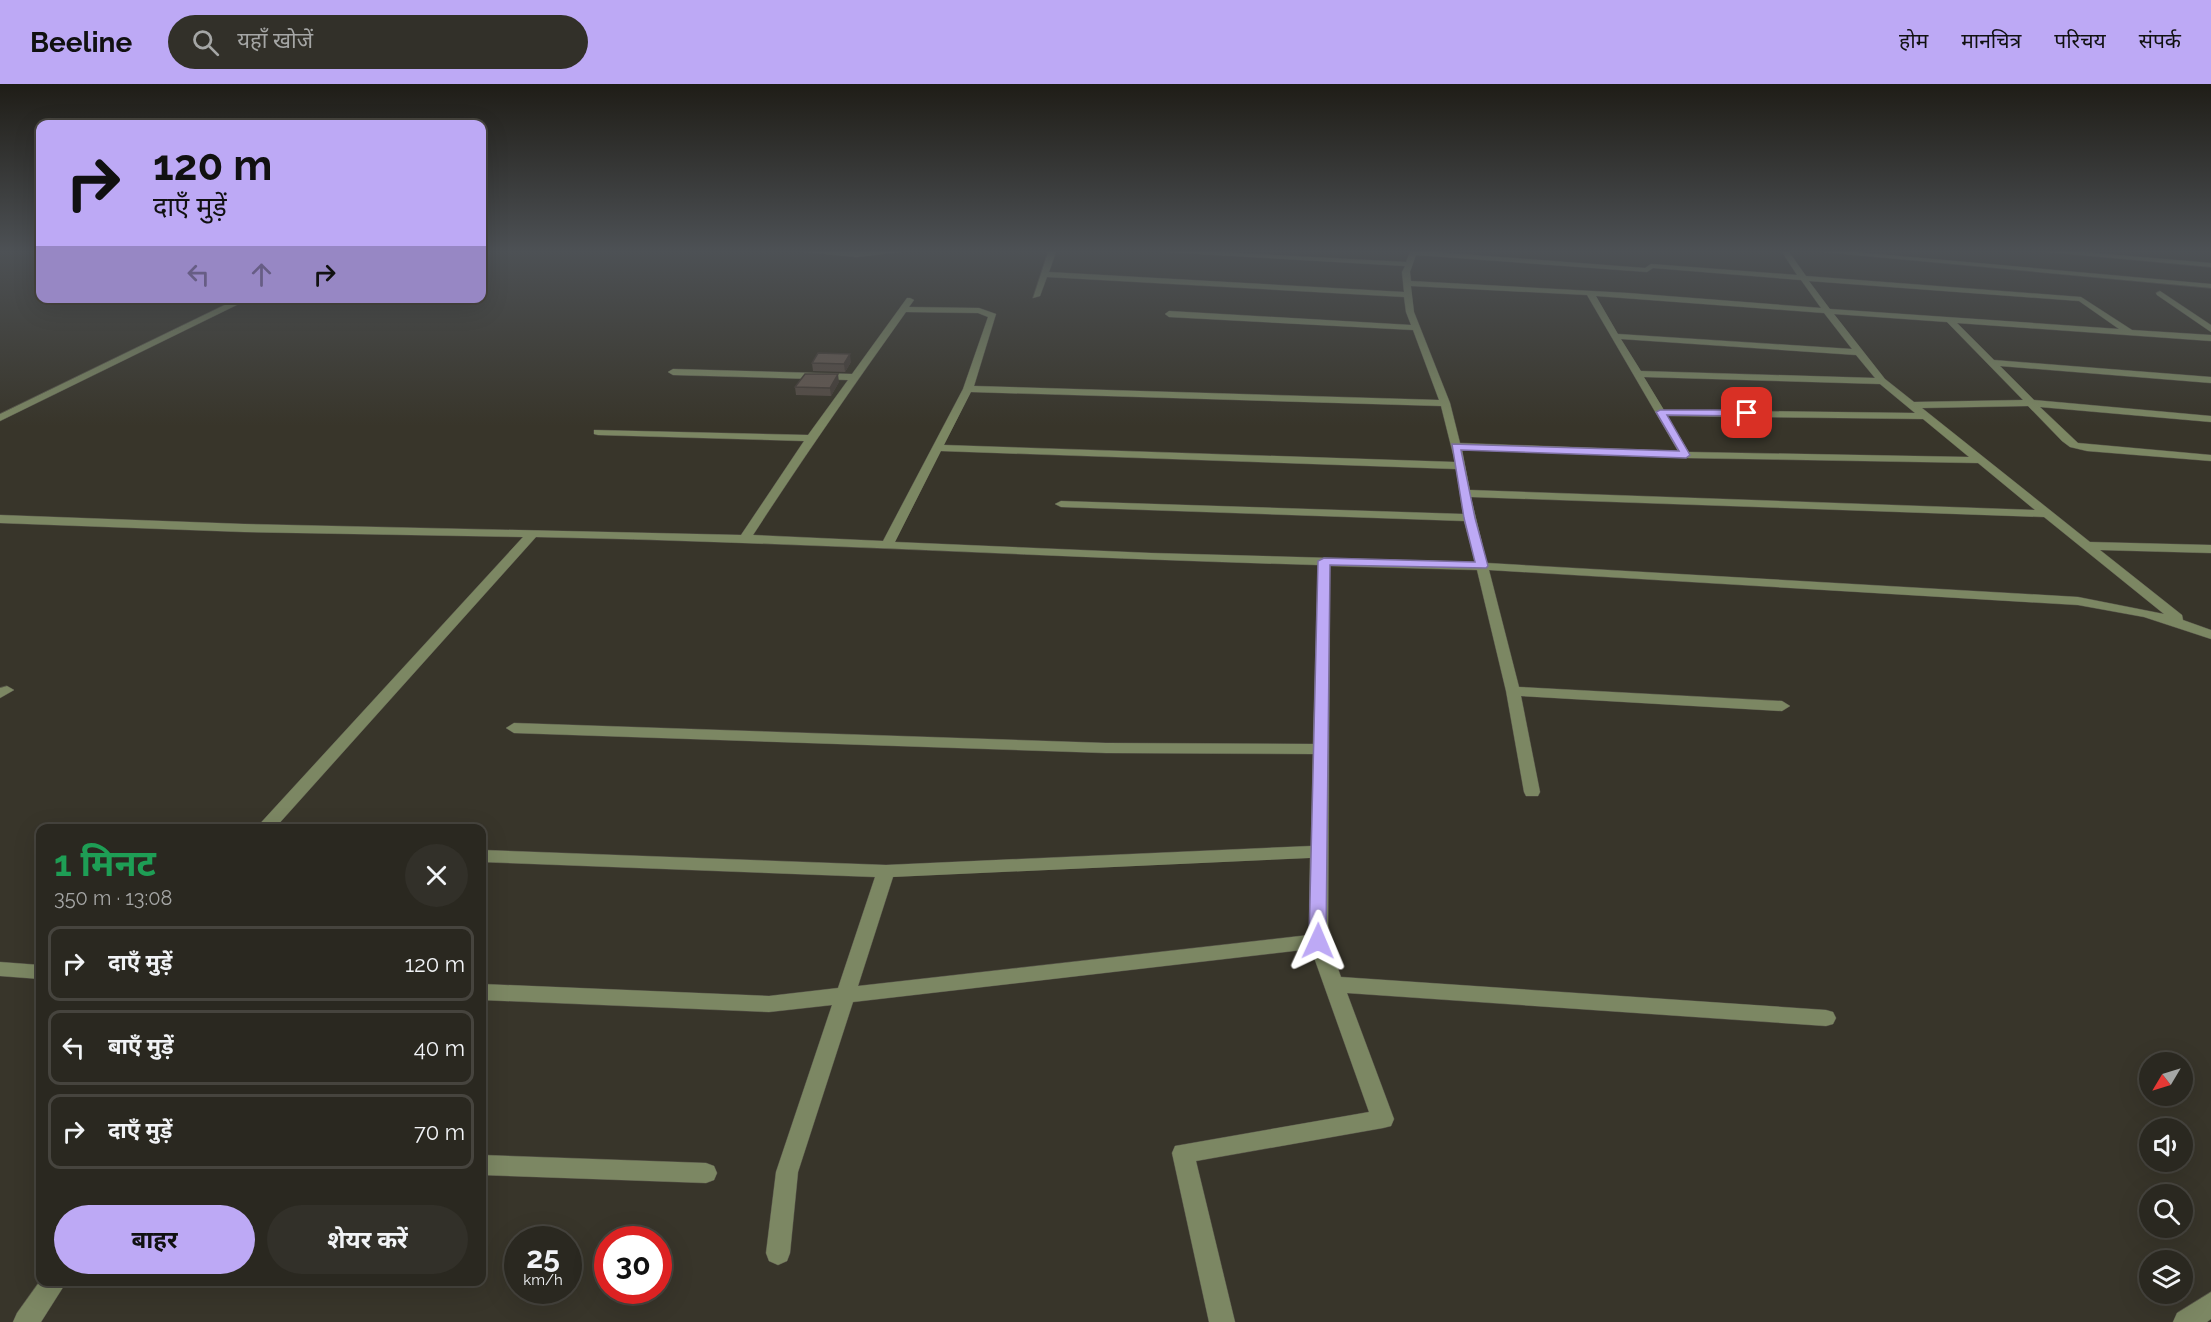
<!DOCTYPE html>
<html lang="hi">
<meta charset="utf-8">
<style>
body{margin:0;font-family:Raleway,"Noto Sans Devanagari",sans-serif;background:#323029;color:#f1f3f6;height:100vh;display:flex;flex-direction:column;font-size:22px;white-space:nowrap}
*{box-sizing:border-box;margin:0}
p{font-size:20px;color:#a5a6a5}
.icon{flex:none;width:33px;height:33px;fill:none;stroke:currentColor;stroke-width:2;stroke-linecap:round;stroke-linejoin:round}
.map{position:relative;flex:1;overflow:hidden}
.side{position:absolute;left:36px;top:740px;width:450px;height:462px;display:flex;flex-direction:column;background:#2a2820;border-radius:12px;box-shadow:0 6px 24px #0002,0 0 0 2px #46443e}
.side>*{flex:none}
.banner{position:absolute;left:36px;top:36px;width:450px;height:183px;border-radius:12px;box-shadow:0 6px 24px #0002,0 0 0 2px #46443e;background:#bda9f5;color:#111;overflow:hidden}
.needle{width:39px;rotate:232deg}
.controls{position:absolute;left:2139px;top:968px;display:grid;gap:12px}
.controls a{display:grid;place-items:center;width:54px;height:54px;border-radius:50%;background:#2a2820;box-shadow:0 6px 24px #0002,0 0 0 2px #46443e;font-size:30px}
.speed{position:absolute;left:504px;top:1142px;display:flex;gap:12px;font-size:30px;font-weight:700;text-align:center}
.speed>*{display:grid;place-content:center;width:78px;height:78px;border-radius:50%;background:#2a2820;box-shadow:0 6px 24px #0002,0 0 0 2px #46443e;line-height:1}
.speed small{font-size:15px;font-weight:400}
.speed .limit{border:9px solid #d22;background:#fff;color:#111}
.pin{position:absolute;display:grid;place-items:center;width:51px;height:51px;color:#fff;margin:-26px;border-radius:12px;box-shadow:0 3px 9px #0006}
.me{position:absolute;width:66px;margin:-33px;rotate:1deg;stroke-linejoin:round;filter:drop-shadow(0 0 4px #0008)}
.turn{display:flex;align-items:center;gap:21px;height:126px;padding:0 18px;font-size:27px}
.turn .icon{width:78px;height:78px;stroke-width:2.5}
.turn b{display:block;font-size:42px;line-height:51px}
.lanes{display:flex;align-items:center;height:57px;padding:0 18px;background:#0003;justify-content:center;gap:30px;direction:ltr}
.lanes .off{opacity:.35}
.round{display:grid;place-items:center;flex:none;width:63px;height:63px;border-radius:32px;background:#323029}
.overview{display:flex;align-items:center;justify-content:space-between;height:102px;padding:0 18px}
h1{font-size:36px;font-weight:700;line-height:45px;color:#1e9e55}
.action{display:flex;gap:12px;margin-top:auto;padding:12px 18px}
.action a{flex:1;height:69px;border-radius:36px;background:#bda9f5;color:#111;font-size:24px;font-weight:700;line-height:69px;text-align:center}
.action a+a{background:#323029;color:#f1f3f6}
ul{padding:0;list-style:none}
li{display:flex;align-items:center;gap:18px;height:75px;margin:0 12px 9px;padding:0 6px;border:3px solid #46443e;border-radius:12px}
li div{flex:1}
li b{display:block;font-size:22px}
li em{font-style:normal}
header{display:flex;align-items:center;gap:36px;box-sizing:border-box;height:84px;padding:0 30px;background:#bda9f5;color:#111}
header strong{font-size:28px}
nav{display:flex;gap:33px;margin-inline-start:auto;font-size:21px}
.search{width:420px;height:54px;background:#323029;display:flex;align-items:center;gap:15px;box-sizing:border-box;padding:0 21px;border-radius:33px;color:#a5a6a5;font-size:22px}
.map>svg:first-child{display:block}
</style>
<header>
<strong>Beeline</strong>
<div class="search"><svg class="icon" aria-label="search" viewBox="0 0 24 24"><circle cx="10" cy="10" r="6"/><path d="M15 15l6 6"/></svg>यहाँ खोजें</div>
<nav><a>होम</a><a>मानचित्र</a><a>परिचय</a><a>संपर्क</a></nav>
</header>
<div class="map">
<svg width="2211" height="1238" viewBox="0 0 2211 1238">
<rect width="100%" height="100%" fill="#38352a"/>
<g fill="none" stroke-linecap="round" stroke-linejoin="round">
<g stroke="#565349" stroke-width="1">
<path id="minor" d="M804 168H901L857 173Z
M1048 168H1056L1049 188 1404 208 1402 188 1405 182 1164 168H1220L1406 178 1410 168H1435L1645 184 1651 180 1797 191 1782 168H1789L1806 192 2081 213 2132 246 2211 251V257L1957 239 1994 276 2211 293V299L2000 282 2034 316 2211 332V338L2040 323 2078 359 2211 371V377L2087 367 2070 363 2062 357 2028 322 1922 324 2090 458 2211 461V469L2100 466 2182 531 2183 536 2211 546V555L2144 533 2078 521 1489 486 1519 603 1782 617 1790 622 1782 627 1521 612 1540 708 1538 712H1526L1524 708 1506 607 1477 486 1330 482 1328 857 1341 893 1826 926 1833 928 1836 934 1833 940 1826 942 1347 909 1394 1035 1391 1042 1383 1044 1196 1077 1235 1238H1209L1172 1069 1175 1062 1369 1028 1311 865 853 918 798 1088 790 1169 787 1177 778 1181 769 1177 766 1169 776 1088 832 921 769 928 482 916V900L769 912 838 904 875 793 482 778V766L886 781 1311 762 1313 670 1106 669 514 649 506 644 514 639 1106 659 1313 660 1318 481C1057 474 796 458 536 453L275 744H256L523 453 244 448 0 439V431L244 440 741 451 804 357 598 351 594 350V346L808 351 848 296 673 291 668 288 673 285 852 290 907 214H910L914 216 909 223 979 224 996 230 974 302 1439 316 1413 246 1169 233 1165 230 1169 227 1411 241 1406 228 1404 213 1047 193 1040 212 1033 214ZM1416 171 1647 188 1653 184 1801 196 1821 224 1628 209 1411 197 1410 188ZM1809 197 2079 217 2119 245 1830 225ZM1411 202 1587 211 1678 367 1460 359 1450 319 1414 228ZM1596 212 1824 229 1852 265 1618 250ZM906 228 978 229 988 233 963 305 883 457 753 451C803 374 854 301 906 228ZM1834 230 1947 238 2023 316 1914 318 1885 295ZM1621 255 1856 271 1875 294 1641 287ZM1644 293 1880 300 1915 329 1664 326ZM971 308 1441 322 1455 378 944 361ZM1667 332 1923 335 1969 373 1689 368ZM1462 365 1685 374 1978 379 2035 426 1470 406ZM941 367 1456 385 1463 430 1061 417 1055 420 1061 423 1464 437 1475 478 1151 469 895 458ZM1471 413 2044 433 2164 530 2078 513 1487 479ZM1310 774 1309 851 858 902 893 793Z
M1823 168H1855L2211 200V204Z
M2048 168H2083L2211 179V183Z
M2160 207 2211 241V248L2157 211 2156 209Z
M239 214H251L0 337V330Z
M7 602 14 606 0 614V604Z
M0 878 40 881V895L0 892Z
M482 1071 706 1079 714 1082 717 1089 714 1096 706 1099 482 1091Z
M40 1197H67L41 1238H13L17 1229Z
M2211 1208V1235L2207 1238H2173L2177 1229Z"/>
</g>
<use href="#minor" fill="#7c8763" fill-rule="evenodd"/>
</g>
<path fill="#554c45" d="M851 278 845 288 813 287 812 279Z
M839 298 831 312 796 311 795 303Z"/>
<path fill="#453e38" d="M850 270 851 278 845 288 844 280Z
M838 290 839 298 831 312 830 304Z"/>
<path fill="#635850" stroke="#453e38" stroke-width="1.5" d="M818 269 850 270 844 280 812 279Z
M805 290H838L830 304 795 303Z"/>
<linearGradient id="sky" x2="0" y2="1"><stop stop-color="#1f1d17"/><stop offset="0.49" stop-color="#4d5155"/><stop offset="1" stop-color="#4d5155" stop-opacity="0"/></linearGradient>
<rect width="2211" height="342" fill="url(#sky)"/>
<path fill="#bda9f5" stroke="#7b6e9f" stroke-width="1.5" d="M1660 326H1747L1751 329 1747 332 1667 331 1690 371 1686 374 1461 366 1475 434 1488 482 1486 484 1330 481 1326 857 1324 862 1318 864 1311 862 1309 857 1318 477 1324 474 1475 478 1464 434 1452 360 1679 367 1656 328Z"/>
</svg>
<div class="controls">
<a><svg class="needle" viewBox="-14 -14 28 28"><path d="M0-13l5 13h-10z" fill="#e53935"/><path d="M0 13l5-13h-10z" fill="#a5a6a5"/></svg></a>
<a><svg class="icon" aria-label="sound" viewBox="0 0 24 24"><path d="M4 9h4l5-4v14l-5-4H4zM17 9q2 3 0 6"/></svg></a>
<a><svg class="icon" aria-label="search" viewBox="0 0 24 24"><circle cx="10" cy="10" r="6"/><path d="M15 15l6 6"/></svg></a>
<a><svg class="icon" aria-label="layers" viewBox="0 0 24 24"><path d="M12 4l9 5-9 5-9-5zM3 14l9 5 9-5"/></svg></a>
</div>
<div class="speed"><div>25<small>km/h</small></div><div class="limit">30</div></div>
<div class="pin" style="left:1747px;top:329px;background:#d93025"><svg class="icon" aria-label="arrive" viewBox="0 0 24 24"><path d="M6 21V4h12l-3 4 3 4H6"/></svg></div>
<svg class="me" style="left:1318px;top:857px" viewBox="-20 -20 40 40"><path d="M0-17L14 15 0 8-14 15z" fill="#bda9f5" stroke="#fff" stroke-width="4"/></svg>
<div class="banner">
<div class="turn"><svg class="icon" aria-label="right" viewBox="0 0 24 24"><path d="M7 20v-9h11M14 6l5 5-5 5"/></svg><div><b>120 m</b>दाएँ मुड़ें</div></div>
<div class="lanes"><svg class="icon off" aria-label="left" viewBox="0 0 24 24"><path d="M17 20v-9H6M10 6l-5 5 5 5"/></svg><svg class="icon off" aria-label="ahead" viewBox="0 0 24 24"><path d="M12 20V5M6 11l6-6 6 6"/></svg><svg class="icon" aria-label="right" viewBox="0 0 24 24"><path d="M7 20v-9h11M14 6l5 5-5 5"/></svg></div>
</div>
<section class="side">
<div class="overview"><div><h1>1 मिनट</h1><p>350 m · 13:08</p></div><a class="round"><svg class="icon" aria-label="close" viewBox="0 0 24 24"><path d="M6 6l12 12M18 6L6 18"/></svg></a></div>
<ul>
<li><svg class="icon" aria-label="right" viewBox="0 0 24 24"><path d="M7 20v-9h11M14 6l5 5-5 5"/></svg><div><b>दाएँ मुड़ें</b></div><em>120 m</em></li>
<li><svg class="icon" aria-label="left" viewBox="0 0 24 24"><path d="M17 20v-9H6M10 6l-5 5 5 5"/></svg><div><b>बाएँ मुड़ें</b></div><em>40 m</em></li>
<li><svg class="icon" aria-label="right" viewBox="0 0 24 24"><path d="M7 20v-9h11M14 6l5 5-5 5"/></svg><div><b>दाएँ मुड़ें</b></div><em>70 m</em></li>
</ul>
<div class="action"><a>बाहर</a><a>शेयर करें</a></div>
</section>
</div>
